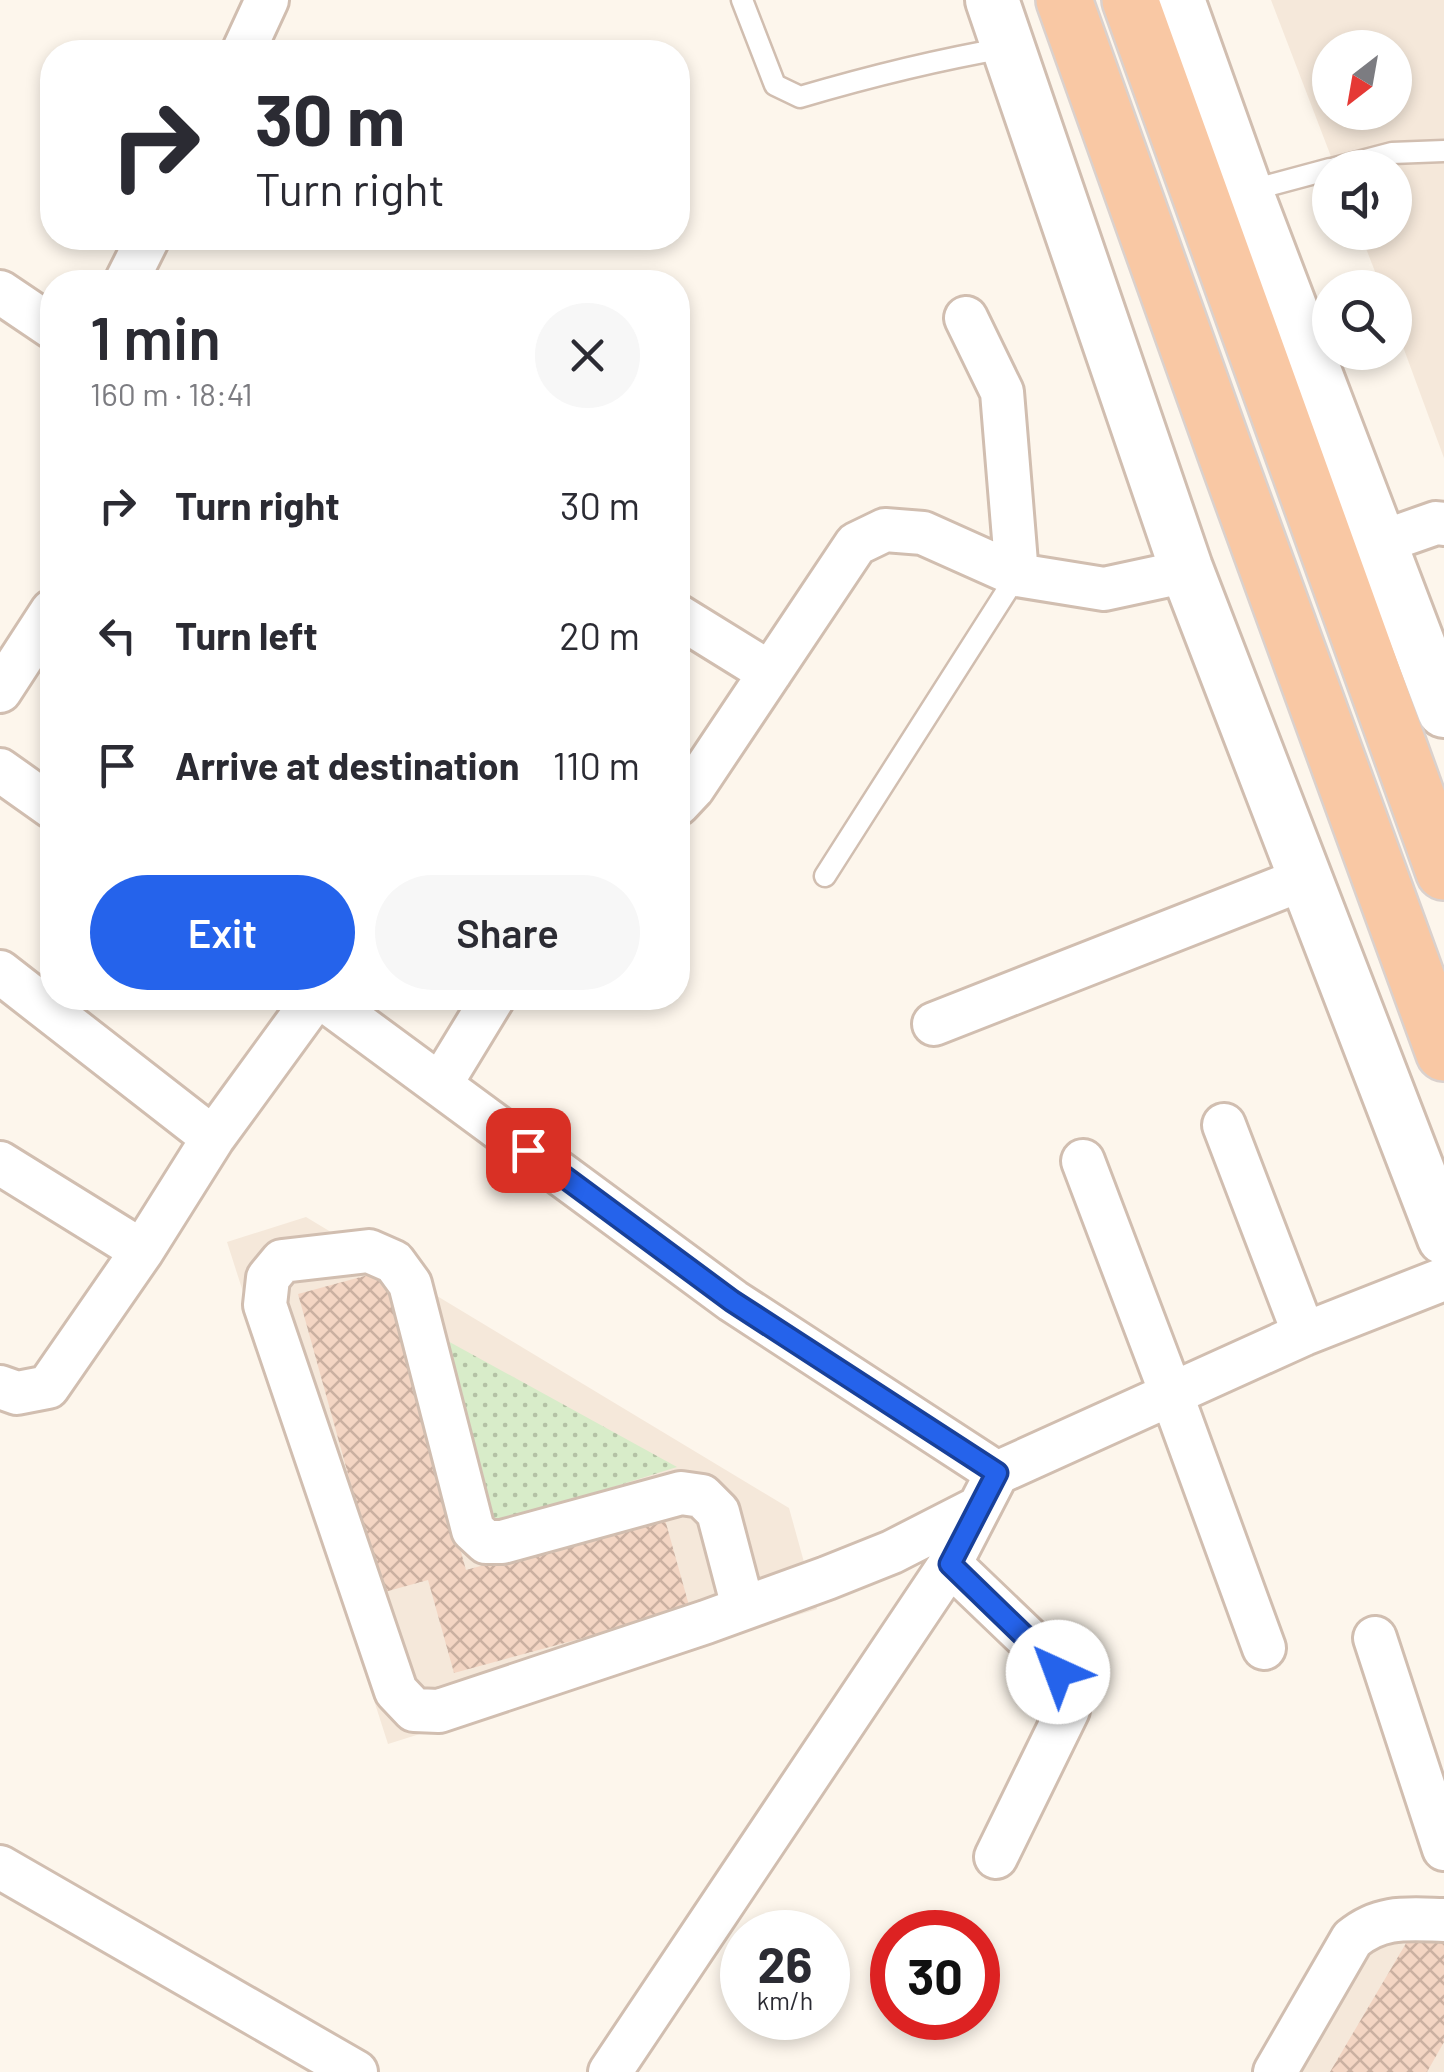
<!DOCTYPE html>
<meta charset="utf-8">
<style>
body{margin:0;font-family:Barlow,sans-serif;background:#f7f7f7;color:#2b2b33;height:100vh;display:flex;flex-direction:column;font-size:38px;white-space:nowrap}
*{box-sizing:border-box;margin:0}
p{font-size:32px;color:#7c7c81}
.icon{flex:none;width:55px;height:55px;fill:none;stroke:currentColor;stroke-width:2;stroke-linecap:round;stroke-linejoin:round}
.map{position:relative;flex:1;overflow:hidden}
.panel{position:absolute;left:40px;top:270px;width:650px;height:740px;display:flex;flex-direction:column;background:#fff;border-radius:40px;box-shadow:0 5px 15px #0003}
.panel>*{flex:none}
.banner{position:absolute;left:40px;top:40px;width:650px;height:210px;border-radius:40px;box-shadow:0 5px 15px #0003;background:#fff;color:#2b2b33;overflow:hidden}
.needle{width:65px;rotate:211deg}
.tools{position:absolute;left:1312px;top:30px;display:grid;gap:20px}
.tools a{display:grid;place-items:center;width:100px;height:100px;border-radius:50%;background:#fff;box-shadow:0 5px 15px #0003;font-size:50px}
.speed{position:absolute;left:720px;top:1910px;display:flex;gap:20px;font-size:50px;font-weight:700;text-align:center}
.speed>*{display:grid;place-content:center;width:130px;height:130px;border-radius:50%;background:#fff;box-shadow:0 5px 15px #0003;line-height:1}
.speed small{font-size:25px;font-weight:400}
.speed .limit{border:15px solid #d22;background:#fff;color:#111}
.pin{position:absolute;display:grid;place-items:center;width:85px;height:85px;color:#fff;margin:-42px;border-radius:20px;box-shadow:0 5px 15px #0006}
.me{position:absolute;width:110px;margin:-55px;rotate:317deg;stroke-linejoin:round;filter:drop-shadow(0 0 8px #0008)}
.turn{display:flex;align-items:center;gap:35px;height:210px;padding:0 50px;font-size:45px}
.turn .icon{width:130px;height:130px;stroke-width:2.5}
.turn b{display:block;font-size:70px;line-height:85px}
.round{display:grid;place-items:center;flex:none;width:105px;height:105px;border-radius:52px;background:#f7f7f7}
.headline{display:flex;align-items:center;justify-content:space-between;height:170px;padding:0 50px}
h1{font-size:60px;font-weight:600;line-height:75px}
.action{display:flex;gap:20px;margin-top:auto;padding:20px 50px}
.action a{flex:1;height:115px;border-radius:60px;background:#2563eb;color:#fff;font-size:40px;font-weight:600;line-height:115px;text-align:center}
.action a+a{background:#f7f7f7;color:#2b2b33}
ul{padding:0;list-style:none}
li{display:flex;align-items:center;gap:30px;height:130px;padding:0 50px}
li div{flex:1}
li b{display:block;font-size:38px}
li em{font-style:normal}
.map>svg:first-child{display:block}
</style>
<div class="map">
<svg width="1444" height="2072" viewBox="0 0 1444 2072">
<defs>
<pattern id="park-dots" width="8" height="8" patternUnits="userSpaceOnUse" patternTransform="scale(2.5)"><rect width="8" height="8" fill="#d8ecc9"/><path d="M2 2h.1M6 6h.1" fill="none" stroke="#b4c2a5" stroke-width="1.8" stroke-linecap="round"/></pattern>
<pattern id="building-cross-hatch" width="8" height="8" patternUnits="userSpaceOnUse" patternTransform="scale(2.5)"><rect width="8" height="8" fill="#f3d5c3"/><path d="M0 0l8 8M0 8l8-8" fill="none" stroke="#cab0a1"/></pattern>
</defs>
<rect width="100%" height="100%" fill="#fdf6ec"/>
<path fill="#f5e8da" fill-rule="evenodd" d="M1271 0H1444V458L1395 325V288L1381 287 1360 233 1395 232V168L1335 167ZM1330 48H1395V112H1330Z
M306 1217 789 1508 817 1609 388 1744 227 1242Z
M1384 1908 1444 1916V2072H1266Z"/>
<path fill="url(#park-dots)" d="M435 1334 677 1467 495 1524Z"/>
<path fill="url(#building-cross-hatch)" d="M383 1271 466 1570 664 1516 690 1609 454 1673 428 1580 381 1593 298 1294Z
M1418 1923 1444 1938V2042L1427 2072H1330Z"/>
<g fill="none" stroke-linecap="round" stroke-linejoin="round">
<g stroke="#d1beb0" stroke-width="25">
<path id="service" d="M742 0 775 85 800 97C868 77 936 60 1006 48
M1335 168 1392 153 1444 151
M1248 191 1330 169
M825 876 1017 575"/>
</g>
<g stroke="#d1beb0" stroke-width="48">
<path id="minor" d="M243 52 267 0
M126 282 148 238
M0 292 52 327
M966 318 1002 392 1017 575
M1379 543 1436 523 1444 524
M678 616 770 673
M0 691 52 611
M0 770 52 807
M678 804 693 788 856 544 885 530 923 533 1017 575 1104 589 1169 575 1186 568
M0 972 213 1138
M322 998 733 1301 997 1473
M934 1024 1306 878
M440 1085 493 998
M1224 1125 1304 1334
M1083 1161 1171 1393 1264 1648
M0 1163 142 1251
M0 1387 17 1393 48 1387 142 1251 213 1138 315 998
M950 1564 1045 1655 1071 1688 1068 1710 996 1857
M743 1607 718 1512 702 1496 681 1493 502 1542H486L473 1530 410 1284 394 1262 369 1251 282 1261 268 1278 265 1305 396 1691 414 1710 439 1711 706 1622 827 1578 892 1552 978 1508
M1375 1638 1444 1849
M0 1867 356 2072
M610 2072 950 1564 997 1473 1304 1334 1444 1279
M1275 2072 1352 1939C1381 1915 1408 1919 1444 1920"/>
</g>
<g stroke="#d1beb0" stroke-width="58">
<path id="tertiary" d="M992 0 1186 568 1444 1238
M1178 0 1246 191 1444 711"/>
</g>
<g stroke="#dad1cd" stroke-width="60">
<path id="trunk" d="M1064 0 1227 457 1444 1053
M1130 0 1444 872"/>
</g>
<use href="#service" stroke="#fff" stroke-width="20"/>
<use href="#minor" stroke="#fff" stroke-width="42"/>
<use href="#tertiary" stroke="#fff" stroke-width="52"/>
<use href="#trunk" stroke="#f9c8a4" stroke-width="55"/>
</g>
<g fill="none" stroke-linecap="round" stroke-linejoin="round">
<g stroke="#184099" stroke-width="25">
<path id="route" d="M528 1150 732 1301 997 1473 950 1564 1044 1655 1058 1672"/>
</g>
<use href="#route" stroke="#2563eb" stroke-width="18"/>
</g>
</svg>
<div class="tools">
<a><svg class="needle" viewBox="-14 -14 28 28"><path d="M0-13l5 13h-10z" fill="#e53935"/><path d="M0 13l5-13h-10z" fill="#7c7c81"/></svg></a>
<a><svg class="icon" aria-label="sound" viewBox="0 0 24 24"><path d="M4 9h4l5-4v14l-5-4H4zM17 9q2 3 0 6"/></svg></a>
<a><svg class="icon" aria-label="search" viewBox="0 0 24 24"><circle cx="10" cy="10" r="6"/><path d="M15 15l6 6"/></svg></a>
</div>
<div class="speed"><div>26<small>km/h</small></div><div class="limit">30</div></div>
<div class="pin" style="left:528px;top:1150px;background:#d93025"><svg class="icon" aria-label="arrive" viewBox="0 0 24 24"><path d="M6 21V4h12l-3 4 3 4H6"/></svg></div>
<svg class="me" style="left:1058px;top:1672px" viewBox="-20 -20 40 40"><circle r="19" fill="#fff"/><path d="M0-13L10 11 0 6-10 11z" fill="#2563eb"/></svg>
<div class="banner">
<div class="turn"><svg class="icon" aria-label="right" viewBox="0 0 24 24"><path d="M7 20v-9h11M14 6l5 5-5 5"/></svg><div><b>30 m</b>Turn right</div></div>
</div>
<section class="panel">
<div class="headline"><div><h1>1 min</h1><p>160 m · 18:41</p></div><a class="round"><svg class="icon" aria-label="close" viewBox="0 0 24 24"><path d="M6 6l12 12M18 6L6 18"/></svg></a></div>
<ul>
<li><svg class="icon" aria-label="right" viewBox="0 0 24 24"><path d="M7 20v-9h11M14 6l5 5-5 5"/></svg><div><b>Turn right</b></div><em>30 m</em></li>
<li><svg class="icon" aria-label="left" viewBox="0 0 24 24"><path d="M17 20v-9H6M10 6l-5 5 5 5"/></svg><div><b>Turn left</b></div><em>20 m</em></li>
<li><svg class="icon" aria-label="arrive" viewBox="0 0 24 24"><path d="M6 21V4h12l-3 4 3 4H6"/></svg><div><b>Arrive at destination</b></div><em>110 m</em></li>
</ul>
<div class="action"><a>Exit</a><a>Share</a></div>
</section>
</div>
